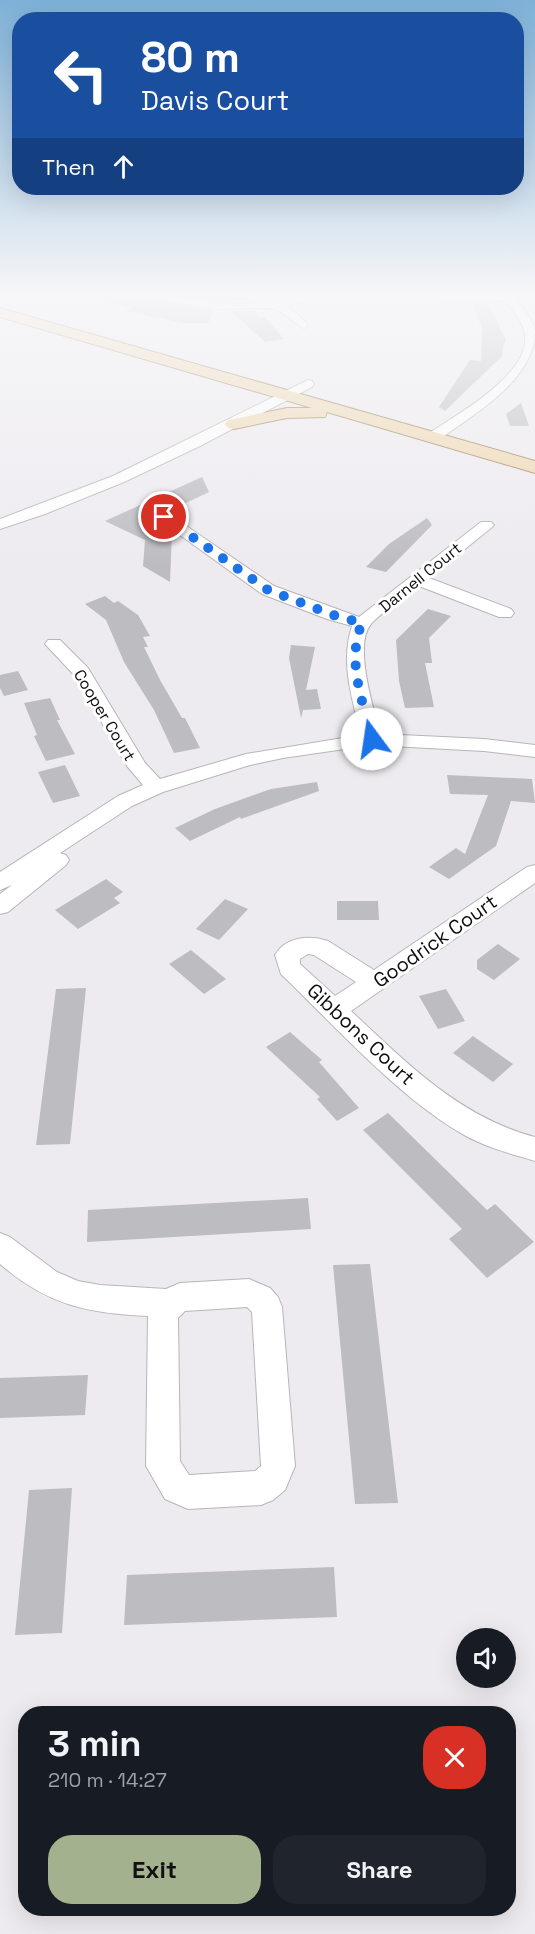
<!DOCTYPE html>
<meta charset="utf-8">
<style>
body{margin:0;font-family:"Space Grotesk",sans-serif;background:#20242c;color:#f1f3f6;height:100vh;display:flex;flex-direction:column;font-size:22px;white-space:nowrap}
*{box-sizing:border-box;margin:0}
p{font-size:20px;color:#9ea1a6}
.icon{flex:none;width:33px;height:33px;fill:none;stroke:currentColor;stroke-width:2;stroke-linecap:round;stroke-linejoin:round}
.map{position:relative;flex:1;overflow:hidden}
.sheet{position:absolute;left:18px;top:1706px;width:498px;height:210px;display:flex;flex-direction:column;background:#171b24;border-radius:24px;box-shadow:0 6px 24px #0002}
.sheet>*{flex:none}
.hud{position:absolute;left:12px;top:12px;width:512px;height:183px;border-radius:24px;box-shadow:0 6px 24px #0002;background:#1a4fa0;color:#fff;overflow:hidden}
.buttons{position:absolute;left:456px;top:1628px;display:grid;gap:12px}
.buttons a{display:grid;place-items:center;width:60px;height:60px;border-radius:50%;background:#171b24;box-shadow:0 6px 24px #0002;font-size:30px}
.pin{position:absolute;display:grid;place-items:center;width:51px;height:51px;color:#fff;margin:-26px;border:3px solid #fff;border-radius:50%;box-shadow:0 2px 6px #0007}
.me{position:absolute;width:66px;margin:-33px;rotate:346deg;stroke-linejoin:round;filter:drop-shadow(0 0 4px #0008)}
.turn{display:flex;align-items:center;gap:21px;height:126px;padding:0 30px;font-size:27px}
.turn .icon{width:78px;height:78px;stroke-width:2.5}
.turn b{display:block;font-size:42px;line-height:51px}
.then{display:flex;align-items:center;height:57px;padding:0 30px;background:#0003;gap:12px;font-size:22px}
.round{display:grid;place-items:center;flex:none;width:63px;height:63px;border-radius:24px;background:#20242c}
.summary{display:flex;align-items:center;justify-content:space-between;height:102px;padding:0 30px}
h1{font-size:36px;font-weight:700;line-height:45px}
.cta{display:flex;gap:12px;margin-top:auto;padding:12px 30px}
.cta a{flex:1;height:69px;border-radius:24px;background:#a4b18f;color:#111;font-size:24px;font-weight:700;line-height:69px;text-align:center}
.cta a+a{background:#20242c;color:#f1f3f6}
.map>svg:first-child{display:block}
</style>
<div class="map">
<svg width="535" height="1934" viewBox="0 0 535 1934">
<rect width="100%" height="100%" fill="#edebef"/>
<path fill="#bdbcc0" d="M106 294H141L144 298 213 311 208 323H184L125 311 132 308 105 302Z
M172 294H245L251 301H224Z
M488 303 506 340 503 347 502 356 445 411 439 407 470 360 481 361 482 330 474 304Z
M231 311H255L258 318 265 317 284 339 265 342Z
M521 403 529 426H510L506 414Z
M202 477 209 492 173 509 172 514 163 510 154 517 172 532 170 582 143 566 145 540 105 521Z
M427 518 432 525 386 572 366 567 389 544Z
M105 596 114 603 118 601 138 615 150 636 143 637 148 647H144L160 680 182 718H185L200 748 174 753 154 710 124 662 106 620 85 604Z
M428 609 451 616 429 638 432 663H425L434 707 405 708 399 681 396 640Z
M291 645 315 647 306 690 317 689 321 709 303 710 301 718 289 658Z
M18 671 28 690 4 696 0 688V675Z
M50 698 60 720H57L75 754 46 761 34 736 37 735 24 703Z
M65 765 80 796 53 803 38 772Z
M447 775 532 779 535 803 511 801 496 846 449 879 429 867 456 848 465 854 488 795 450 794Z
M317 782 319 791 241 819 240 817 190 841 175 828 215 809 271 789Z
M106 879 123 892 114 898 120 903 78 929 55 910Z
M225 899 248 909 219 940 196 929Z
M337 901H378L379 920H337Z
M498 944 520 959 494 980 477 969V960Z
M191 950 226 979 204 994 169 964Z
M86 988 70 1144 36 1145 56 989Z
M446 989 465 1021 438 1029 419 996Z
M290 1032 322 1060 319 1062 359 1108 337 1121 317 1099 320 1097 266 1047Z
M473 1036 513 1064 493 1082 453 1053Z
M388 1113 487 1210 495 1204 534 1242 487 1278 449 1239 462 1229 363 1130Z
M308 1198 311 1229 87 1242 88 1210Z
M370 1264 398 1503 355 1504 333 1265Z
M88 1375 85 1415 0 1418V1378Z
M72 1488 62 1633 15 1635 29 1490Z
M334 1567 337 1617 124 1625 127 1575Z"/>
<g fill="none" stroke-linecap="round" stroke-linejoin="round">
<g stroke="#b7b5b9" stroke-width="2">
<path id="minor" d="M143 294C174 294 204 303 235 304 267 305 297 294 327 294L287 306 307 323V327L303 328 275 308 213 309 144 296Z
M393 294H535V298L515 299C523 308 533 319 535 331 535 380 472 416 438 440H428L426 437 428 434C456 415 530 375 525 335 523 321 513 310 504 300L462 302 398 297Z
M308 380 312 381 314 384 312 387 200 446 124 482 45 514 0 529V519L113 476Z
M164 512 169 514 274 586 359 617 481 522H491L494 525 491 528 429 578 511 609 514 613 511 617H499L419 586C404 598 384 610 371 624 353 645 374 709 380 734L484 739 535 745V757L484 751 372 745 283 758 250 765 163 792 132 806 60 853 66 855 69 860 66 865 8 912 0 914V894L12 885 0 890V872L118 796 143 785 127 766 74 675 45 644 48 640H60L88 668 145 763 160 779 246 754 361 735C352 698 340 663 352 626L327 619 262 594 159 520 156 517 159 514Z
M535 865V883L351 1011C407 1063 459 1117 535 1137V1161C512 1154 488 1148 466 1136 401 1100 335 1026 281 974L275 955C286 936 310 935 328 941L374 970 527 867ZM308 954 314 955 356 982 335 996 300 964V959Z
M0 1233 10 1237 57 1272 78 1281 100 1285 166 1289 180 1283 249 1279 270 1288 278 1297 282 1307 295 1466 285 1490 273 1500 261 1505 188 1509 165 1499 146 1466 148 1316C86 1313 48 1305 0 1264ZM247 1307 252 1312 261 1466 255 1471 189 1475 180 1461 178 1318 185 1311Z"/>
</g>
<g stroke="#997e53" stroke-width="2">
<path id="major" d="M0 308 535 461V473L327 412 325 417 287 418 234 429 228 428 225 424 228 420 234 419 287 408H312L0 317Z"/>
</g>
<use href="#minor" fill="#fff" fill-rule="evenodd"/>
<use href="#major" fill="#efd7af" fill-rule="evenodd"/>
</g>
<linearGradient id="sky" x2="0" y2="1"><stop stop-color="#7eb1d8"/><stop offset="0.52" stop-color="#f7f6f8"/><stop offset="1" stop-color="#f7f6f8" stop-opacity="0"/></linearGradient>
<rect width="535" height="565" fill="url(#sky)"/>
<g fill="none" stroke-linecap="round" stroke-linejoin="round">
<path stroke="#1a73e8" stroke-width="10" stroke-dasharray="0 18" d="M164 517 268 590 333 615 362 623C346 661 363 701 372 739"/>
</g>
<g text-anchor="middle" stroke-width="6" stroke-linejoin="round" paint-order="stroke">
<g font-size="16" fill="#0c0c0d" stroke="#fff">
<text transform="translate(420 577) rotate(-39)" y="6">Darnell Court</text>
<text transform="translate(105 715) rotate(59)" y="6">Cooper Court</text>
</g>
<g font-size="20" fill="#0c0c0d" stroke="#fff">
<text transform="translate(435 941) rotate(-35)" y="7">Goodrick Court</text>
<text transform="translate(361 1034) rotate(43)" y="7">Gibbons Court</text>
</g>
</g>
</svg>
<div class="buttons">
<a><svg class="icon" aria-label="sound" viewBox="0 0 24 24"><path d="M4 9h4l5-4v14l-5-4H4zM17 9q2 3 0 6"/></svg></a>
</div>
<div class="pin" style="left:164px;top:517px;background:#d93025"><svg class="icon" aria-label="arrive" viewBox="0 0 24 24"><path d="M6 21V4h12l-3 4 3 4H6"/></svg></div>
<svg class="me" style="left:372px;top:739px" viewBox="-20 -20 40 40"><circle r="19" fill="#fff"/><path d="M0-13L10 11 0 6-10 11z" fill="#1a73e8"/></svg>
<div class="hud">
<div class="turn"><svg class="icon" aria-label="left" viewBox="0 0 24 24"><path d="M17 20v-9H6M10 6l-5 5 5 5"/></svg><div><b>80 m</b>Davis Court</div></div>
<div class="then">Then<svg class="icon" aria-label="ahead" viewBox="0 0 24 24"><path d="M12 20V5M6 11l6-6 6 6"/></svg></div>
</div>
<section class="sheet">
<div class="summary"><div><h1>3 min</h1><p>210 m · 14:27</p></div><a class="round" style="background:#d93025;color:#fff"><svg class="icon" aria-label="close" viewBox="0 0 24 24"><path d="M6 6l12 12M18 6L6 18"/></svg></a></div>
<div class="cta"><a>Exit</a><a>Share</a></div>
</section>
</div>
